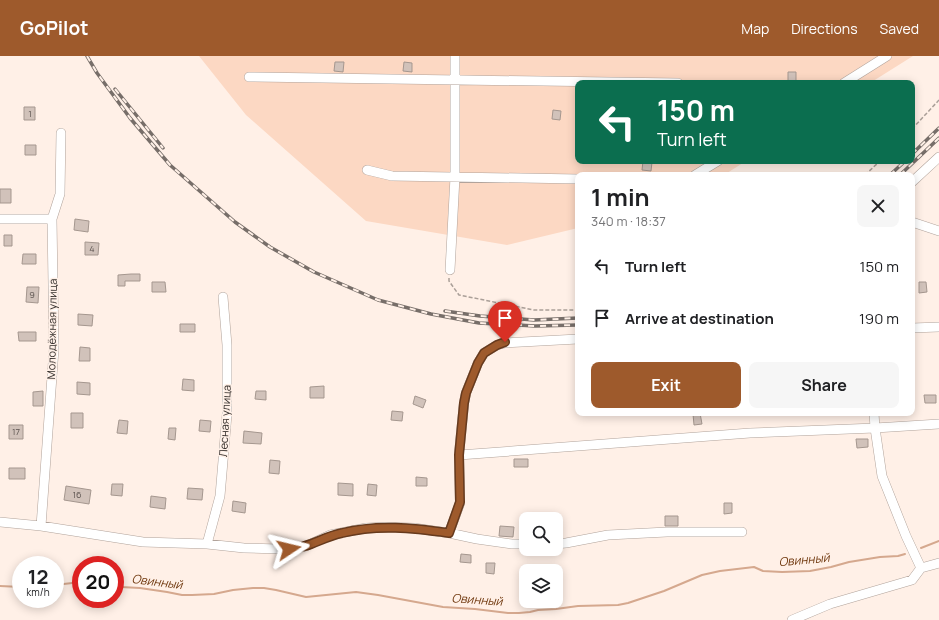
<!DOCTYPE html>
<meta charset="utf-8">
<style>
body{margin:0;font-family:Manrope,sans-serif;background:#f6f6f6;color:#202124;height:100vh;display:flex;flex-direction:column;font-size:15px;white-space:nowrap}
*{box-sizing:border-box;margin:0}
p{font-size:13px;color:#757577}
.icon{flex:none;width:22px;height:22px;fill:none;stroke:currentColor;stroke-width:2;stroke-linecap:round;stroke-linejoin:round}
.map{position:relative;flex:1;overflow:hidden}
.drawer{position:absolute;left:575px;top:116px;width:340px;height:244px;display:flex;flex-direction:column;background:#fff;border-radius:8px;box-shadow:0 2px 10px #0003}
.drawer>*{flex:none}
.hud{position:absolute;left:575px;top:24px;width:340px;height:84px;border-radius:8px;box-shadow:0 2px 10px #0003;background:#0b6e4f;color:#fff;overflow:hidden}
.buttons{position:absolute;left:519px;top:456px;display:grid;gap:8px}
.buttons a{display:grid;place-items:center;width:44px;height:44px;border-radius:8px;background:#fff;box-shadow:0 2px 10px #0003;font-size:20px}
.speed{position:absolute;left:12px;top:500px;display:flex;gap:8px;font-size:20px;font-weight:700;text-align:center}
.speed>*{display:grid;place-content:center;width:52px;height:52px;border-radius:50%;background:#fff;box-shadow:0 2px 10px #0003;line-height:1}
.speed small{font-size:10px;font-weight:400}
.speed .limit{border:6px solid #d22;background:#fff;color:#111}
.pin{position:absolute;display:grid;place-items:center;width:34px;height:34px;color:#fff;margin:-41px -17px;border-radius:50% 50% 50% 0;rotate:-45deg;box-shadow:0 0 4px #0007}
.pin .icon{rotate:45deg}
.me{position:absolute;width:44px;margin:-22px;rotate:80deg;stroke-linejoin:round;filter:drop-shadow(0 0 3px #0008)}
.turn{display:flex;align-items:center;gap:14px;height:84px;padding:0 16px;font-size:18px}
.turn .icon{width:52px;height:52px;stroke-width:2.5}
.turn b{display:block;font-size:28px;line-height:34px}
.round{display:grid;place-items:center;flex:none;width:42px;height:42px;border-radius:8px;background:#f6f6f6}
.headline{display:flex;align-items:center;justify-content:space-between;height:68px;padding:0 16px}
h1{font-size:24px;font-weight:700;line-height:30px}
.primary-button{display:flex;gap:8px;margin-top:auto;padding:8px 16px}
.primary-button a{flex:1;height:46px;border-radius:8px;background:#9e5a2c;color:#fff;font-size:16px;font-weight:700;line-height:46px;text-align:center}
.primary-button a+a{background:#f6f6f6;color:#202124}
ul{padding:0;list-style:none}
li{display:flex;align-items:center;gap:12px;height:52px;padding:0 16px}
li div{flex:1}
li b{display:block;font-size:15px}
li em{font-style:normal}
header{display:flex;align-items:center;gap:24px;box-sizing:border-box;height:56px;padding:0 20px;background:#9e5a2c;color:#fff}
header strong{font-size:19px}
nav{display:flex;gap:22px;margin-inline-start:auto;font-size:14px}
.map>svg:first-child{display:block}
</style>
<header>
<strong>GoPilot</strong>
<nav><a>Map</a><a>Directions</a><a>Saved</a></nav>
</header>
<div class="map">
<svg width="939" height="564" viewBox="0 0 939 564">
<rect width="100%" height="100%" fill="#fff0e7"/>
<path fill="#fcd8c3" d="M199 0H913L870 27H578V105H746L724 119H578V172L507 189 366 165 246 59Z"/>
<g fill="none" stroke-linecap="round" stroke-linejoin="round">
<path stroke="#d5a88e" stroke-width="2" d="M921 492 939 485
M55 529 81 526
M115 529 121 531 140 532 167 536 182 539H192L214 538 233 534 253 532H264L276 534 306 541 356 536 378 539 443 551 475 553 508 557H519L530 556 538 554 556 553 578 550 618 549 628 547 664 535 702 519 720 515 754 511 763 515 782 516 810 515 831 511 849 506 880 501 898 500 905 498
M0 530 21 531"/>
</g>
<path fill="#d1c2ba" stroke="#a5978f" d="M335 6H344L343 16 334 15Z
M404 6 412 7V16L403 15Z
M788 16H796V27L788 26Z
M24 51H35V64H24Z
M553 54 561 55 560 64 552 63Z
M25 89H36V99H25Z
M643 105 652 106 651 115 642 114Z
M0 133H11V147H0Z
M75 163 89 165 88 176 74 174Z
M4 179H12V190H4Z
M85 186 99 187 98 199H85Z
M23 198H36V208H22Z
M131 218H140V225H125V230H118V219Z
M152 226H165L166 236H152Z
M919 226H926L927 236 919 237Z
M27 231H39L38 247 26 246Z
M78 258 93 259 92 270 78 269Z
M180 268H195V276H180Z
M18 276H36V285H19Z
M80 291 90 292V305H79Z
M183 323 194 324V335L182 334Z
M77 326 90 327V339L77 338Z
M324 330V342H310V331Z
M43 335V350H33V336Z
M256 335H266V344L255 343Z
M924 339H936V347H925Z
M415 340 426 344 423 352 413 348Z
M392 355 403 356 402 365 391 364Z
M71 357H83V372H71Z
M700 357 702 368 694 369 693 358Z
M119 364 128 365 127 378 117 377Z
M200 364 211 365 210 376 199 375Z
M9 369H23V383H9Z
M169 372H176L175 384 168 383Z
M244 375 262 377 261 388 243 387Z
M856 383H868V391L857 392Z
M514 403H528V411H514Z
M270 404 280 405 279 418 269 417Z
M9 412H25V423H9Z
M416 421 427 422V430H416Z
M338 427 353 428V440L338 439Z
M112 428H123L122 440 111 439Z
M368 428 377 429 376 440 367 439Z
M66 430 91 434 89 448 64 444Z
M188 432 203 433 202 444 187 443Z
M151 440 166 442 165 453 150 451Z
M233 445 246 447 245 457 232 455Z
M724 447H732V457L724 458Z
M665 460H678V470H665Z
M500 470 514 471 513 481 499 480Z
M461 498 471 499V507L460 506Z
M486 507H495L494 518 486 517Z"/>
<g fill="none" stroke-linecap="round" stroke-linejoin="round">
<g stroke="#b1a39b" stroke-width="10">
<path id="minor" d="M249 21 678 27
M844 27 887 0
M367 114 392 120 578 123
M695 119 718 105
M912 126 939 101
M0 163H52
M912 166 939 175
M450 214 455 121V0
M912 272 939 271
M874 357 875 372 882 420 906 480 921 512
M459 399 750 377 875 372 939 368
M0 466 41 470 143 486 207 488 244 492 279 493 299 492 306 490 330 479 366 472 385 471 414 472 449 477 460 447 459 399 464 347 466 337 478 307 484 297 497 289 505 287 578 283
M41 470 54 293 52 163 60 138 61 77
M449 477 477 483 512 488H526
M207 488 220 440 227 358V289L223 241
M556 488 566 487 608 479 667 476H742
M792 564 830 548 912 524 921 512 939 507"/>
</g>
<path stroke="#aa9f98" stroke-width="1.5" stroke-dasharray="4 2" stroke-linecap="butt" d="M912 73 939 44
M865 119 880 105
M449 222V225L459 239 534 254H578"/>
<use href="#minor" stroke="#fff" stroke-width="9"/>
<g stroke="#776e69" stroke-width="3.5">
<path id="rail" d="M87 0 97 17 130 62 170 109 235 166 270 191 314 216 378 244 431 258 479 267 535 270 578 269
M115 33 163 92
M912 98 939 72
M890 119 905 105
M900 119 939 82
M445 255 480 260 534 264 578 262"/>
</g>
<use href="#rail" stroke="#fff0e7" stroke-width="2" stroke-dasharray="6" stroke-linecap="butt"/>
</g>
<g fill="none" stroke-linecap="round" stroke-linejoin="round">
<g stroke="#673a1d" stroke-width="10">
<path id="route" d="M289 493C310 492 322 481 342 477 378 468 413 472 449 477L460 446 459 399 464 347 466 337 478 307 484 297 497 289 505 286"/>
</g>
<use href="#route" stroke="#9e5a2c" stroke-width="7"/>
</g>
<g text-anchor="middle" stroke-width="3" stroke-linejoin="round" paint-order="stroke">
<g font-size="9" fill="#5d5450">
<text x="30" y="61">1</text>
<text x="92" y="196">4</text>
<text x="32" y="242">9</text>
<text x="16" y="379">17</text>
<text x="77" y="442">16</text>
</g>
<g font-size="11" fill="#36302d" stroke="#fff0e7">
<text transform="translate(52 273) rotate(-89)" y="4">Молодёжная улица</text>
<text transform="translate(225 365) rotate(-87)" y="4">Лесная улица</text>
</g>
<g font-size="12" font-style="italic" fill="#70380e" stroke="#fff0e7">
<text transform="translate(804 504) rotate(-5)" y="4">Овинный</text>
<text transform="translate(157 526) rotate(7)" y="4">Овинный</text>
<text transform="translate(477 544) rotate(4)" y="4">Овинный</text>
</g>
</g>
</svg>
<div class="buttons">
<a><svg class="icon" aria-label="search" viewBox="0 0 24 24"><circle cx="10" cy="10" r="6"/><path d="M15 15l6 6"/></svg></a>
<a><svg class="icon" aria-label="layers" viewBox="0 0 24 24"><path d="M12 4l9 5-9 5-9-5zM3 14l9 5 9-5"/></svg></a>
</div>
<div class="speed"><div>12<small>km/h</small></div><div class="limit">20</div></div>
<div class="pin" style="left:505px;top:286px;background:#d93025"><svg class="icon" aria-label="arrive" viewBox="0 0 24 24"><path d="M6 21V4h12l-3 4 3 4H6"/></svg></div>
<svg class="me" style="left:289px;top:493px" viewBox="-20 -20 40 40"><path d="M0-17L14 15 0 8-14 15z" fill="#9e5a2c" stroke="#fff" stroke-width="4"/></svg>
<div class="hud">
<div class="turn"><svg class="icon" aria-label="left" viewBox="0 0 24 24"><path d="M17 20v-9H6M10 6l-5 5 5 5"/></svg><div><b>150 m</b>Turn left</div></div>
</div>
<section class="drawer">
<div class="headline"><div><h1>1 min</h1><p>340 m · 18:37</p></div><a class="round"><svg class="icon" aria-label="close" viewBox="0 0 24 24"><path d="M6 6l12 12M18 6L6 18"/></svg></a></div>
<ul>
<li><svg class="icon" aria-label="left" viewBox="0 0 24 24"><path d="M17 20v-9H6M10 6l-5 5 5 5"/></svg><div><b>Turn left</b></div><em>150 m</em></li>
<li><svg class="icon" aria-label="arrive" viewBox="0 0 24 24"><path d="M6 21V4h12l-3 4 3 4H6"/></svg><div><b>Arrive at destination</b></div><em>190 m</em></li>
</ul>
<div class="primary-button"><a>Exit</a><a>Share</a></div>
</section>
</div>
